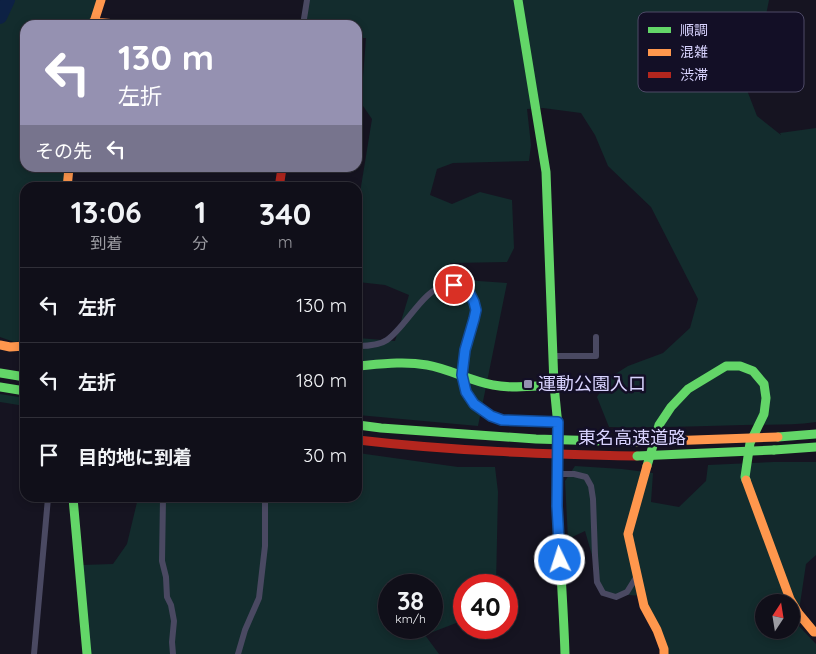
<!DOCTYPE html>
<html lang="ja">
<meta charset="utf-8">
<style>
body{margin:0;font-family:Quicksand,"Noto Sans JP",sans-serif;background:#191822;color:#f1f3f6;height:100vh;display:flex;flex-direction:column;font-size:19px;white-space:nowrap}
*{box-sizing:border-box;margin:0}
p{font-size:16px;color:#9c9ca2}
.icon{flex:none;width:28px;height:28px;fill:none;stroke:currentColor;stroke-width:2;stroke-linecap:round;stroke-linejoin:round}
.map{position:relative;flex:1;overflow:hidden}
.drawer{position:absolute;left:20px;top:182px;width:342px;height:320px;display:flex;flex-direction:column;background:#100f19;border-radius:15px;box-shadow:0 2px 8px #0003,0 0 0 1px #302f38}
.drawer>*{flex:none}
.guide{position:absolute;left:20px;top:20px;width:342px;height:152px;border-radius:15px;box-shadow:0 2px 8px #0003,0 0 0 1px #302f38;background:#9591b1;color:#fff;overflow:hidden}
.needle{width:32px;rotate:12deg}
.fabs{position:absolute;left:755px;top:594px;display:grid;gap:10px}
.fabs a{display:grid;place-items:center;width:45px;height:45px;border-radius:50%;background:#100f19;box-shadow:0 2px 8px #0003,0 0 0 1px #302f38;font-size:25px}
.speed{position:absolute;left:378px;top:574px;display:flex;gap:10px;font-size:25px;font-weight:700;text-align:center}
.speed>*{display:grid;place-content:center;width:65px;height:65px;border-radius:50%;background:#100f19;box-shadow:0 2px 8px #0003,0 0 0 1px #302f38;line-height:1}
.speed small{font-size:12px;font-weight:400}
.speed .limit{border:8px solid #d22;background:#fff;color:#111}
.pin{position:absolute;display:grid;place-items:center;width:42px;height:42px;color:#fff;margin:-21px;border:2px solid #fff;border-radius:50%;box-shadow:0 1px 5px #0007}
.me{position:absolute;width:55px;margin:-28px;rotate:356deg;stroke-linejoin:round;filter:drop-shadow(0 0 4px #0008)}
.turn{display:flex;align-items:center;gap:18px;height:105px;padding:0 15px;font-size:22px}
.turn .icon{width:65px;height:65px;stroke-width:2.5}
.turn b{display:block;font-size:35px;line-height:42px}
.then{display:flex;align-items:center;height:48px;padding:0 15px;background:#0003;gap:10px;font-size:19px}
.eta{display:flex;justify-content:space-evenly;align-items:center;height:85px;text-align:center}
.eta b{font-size:30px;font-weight:800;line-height:35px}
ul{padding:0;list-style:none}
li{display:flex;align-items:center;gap:15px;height:75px;padding:0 15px;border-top:1px solid #302f38}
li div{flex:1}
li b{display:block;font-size:19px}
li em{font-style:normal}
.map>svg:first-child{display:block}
</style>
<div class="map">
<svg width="816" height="654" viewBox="0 0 816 654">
<rect width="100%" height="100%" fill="#161421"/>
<path fill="#132c2d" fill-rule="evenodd" d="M0 0H101L94 25H25V168H68L65 187 25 188V340L14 342 0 337Z
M307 0H769L764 25 738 67 757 116 781 135 780 133 816 128V422C792 426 767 424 743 425 699 426 654 428 609 427L597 397 609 378 628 366 663 353 690 328 698 299 651 207 608 166 595 135 581 113 543 108 527 109 531 145 529 161 453 163 437 169 430 195 452 204 480 192 512 200 514 248 507 262 450 263V279L507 283 478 426 358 415V338L395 341 409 295 385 285 358 282V215L359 199 372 119 361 103 366 38H358V25H302Z
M0 394 25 398V406L0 402Z
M358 453 458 467H495L498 492 496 585H464V620L425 635 439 654H85L83 565 113 564 127 544 138 498H358ZM389 585H431V628H389Z
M774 462H816V555L806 564 797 624 816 644V654H663L642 596 603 593 585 531 568 539 565 481 575 466 622 469 653 473 651 502 679 507 706 481 708 465ZM764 602H791V630H764Z"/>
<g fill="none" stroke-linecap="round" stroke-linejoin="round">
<path stroke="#0d2144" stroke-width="14" d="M0 17 8 0"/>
<path stroke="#4a4962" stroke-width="6" d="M303 25 307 0
M358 346C367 346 380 345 387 340 407 326 424 287 448 285 454 284 462 286 466 290 469 293 473 298 475 302 477 311 473 320 471 328 465 347 457 373 466 392 469 399 475 404 481 409 485 412 489 416 494 417 509 423 541 422 558 422
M553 356H596V337
M557 474H574L586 477 591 486 593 499 595 555 597 582 603 593 616 597 627 592 637 576
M163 498 162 561 166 577 167 597 171 605 174 621 172 642 173 654
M34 654 48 498
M238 654 245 630 259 598 265 546V498"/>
<path stroke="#63d668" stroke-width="9" d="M518 0 546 172 554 385 558 426
M358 366C381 364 404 361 427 365 450 369 470 381 493 385 513 389 534 386 554 385
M0 373 25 377
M0 387 25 391
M358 425 381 428 536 439 638 442
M778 437 816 434
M774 450 816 447
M647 466 659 425 671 407 688 389 726 366H740L753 371 764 384 766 398 764 414 750 443 745 477 746 480
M557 468C557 530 563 592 565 654
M73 498 87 654"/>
<path stroke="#ff974d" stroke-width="9" d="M93 22 128 25
M93 25 101 0
M67 188 69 168
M0 345 10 347 25 346
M647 466 628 534 644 606 657 630 664 649V654
M746 480 790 599 799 614 814 632H816"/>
<path stroke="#b3261e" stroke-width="9" d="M279 188 282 168
M358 440C451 451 544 454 637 456"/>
<path stroke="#63d668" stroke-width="9" d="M637 456 774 450
M557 468 558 426"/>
<path stroke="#ff974d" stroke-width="9" d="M638 442 778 437"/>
</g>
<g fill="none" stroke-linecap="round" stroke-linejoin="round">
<g stroke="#114b97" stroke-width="12">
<path id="route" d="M454 285 462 287 470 294 474 302 476 310 474 319 465 350 462 375 466 392 474 404 491 416 502 420 558 422 557 506 560 560"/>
</g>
<use href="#route" stroke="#1a73e8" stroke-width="9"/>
</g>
<rect fill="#9591b1" stroke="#130f26" stroke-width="2" x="523" y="379" width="10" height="10" rx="2.5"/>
<g text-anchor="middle" stroke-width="5" stroke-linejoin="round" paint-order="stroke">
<g font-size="18" fill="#d9d4ff" stroke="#130f26" text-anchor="start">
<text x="538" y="390">運動公園入口</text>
</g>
<g font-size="18" fill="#d9d4ff" stroke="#130f26">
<text x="632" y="444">東名高速道路</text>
</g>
</g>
<rect x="638" y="12" width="166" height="80" rx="8" fill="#130f26" stroke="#4e4a67" stroke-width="1"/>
<rect x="648" y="27" width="23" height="6" fill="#63d668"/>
<rect x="648" y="49" width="23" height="7" fill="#ff974d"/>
<rect x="648" y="72" width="23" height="6" fill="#b3261e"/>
<g font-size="14" fill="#d9d4ff">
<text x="680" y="35">順調</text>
<text x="680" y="57">混雑</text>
<text x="680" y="80">渋滞</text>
</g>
</svg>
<div class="fabs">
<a><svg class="needle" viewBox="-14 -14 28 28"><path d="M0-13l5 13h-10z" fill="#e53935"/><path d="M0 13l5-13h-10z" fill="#9c9ca2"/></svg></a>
</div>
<div class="speed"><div>38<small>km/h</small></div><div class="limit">40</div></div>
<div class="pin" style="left:454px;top:285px;background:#d93025"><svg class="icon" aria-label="arrive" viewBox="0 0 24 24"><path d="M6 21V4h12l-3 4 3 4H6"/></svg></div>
<svg class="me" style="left:560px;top:560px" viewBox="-20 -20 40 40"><circle r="17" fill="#1a73e8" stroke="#fff" stroke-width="3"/><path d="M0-11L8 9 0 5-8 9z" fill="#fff"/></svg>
<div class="guide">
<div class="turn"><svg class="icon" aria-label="left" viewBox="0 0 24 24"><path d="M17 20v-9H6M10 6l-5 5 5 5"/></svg><div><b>130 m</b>左折</div></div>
<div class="then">その先<svg class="icon" aria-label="left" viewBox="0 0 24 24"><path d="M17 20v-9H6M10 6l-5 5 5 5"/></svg></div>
</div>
<section class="drawer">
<div class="eta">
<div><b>13:06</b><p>到着</p></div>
<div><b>1</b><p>分</p></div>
<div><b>340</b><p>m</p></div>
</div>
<ul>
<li><svg class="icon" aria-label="left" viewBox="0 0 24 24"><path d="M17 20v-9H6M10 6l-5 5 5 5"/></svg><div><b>左折</b></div><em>130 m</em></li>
<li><svg class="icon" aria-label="left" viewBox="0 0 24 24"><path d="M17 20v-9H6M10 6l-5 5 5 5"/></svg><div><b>左折</b></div><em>180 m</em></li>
<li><svg class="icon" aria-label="arrive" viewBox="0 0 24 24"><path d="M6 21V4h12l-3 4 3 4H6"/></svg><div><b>目的地に到着</b></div><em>30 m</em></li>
</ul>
</section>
</div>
